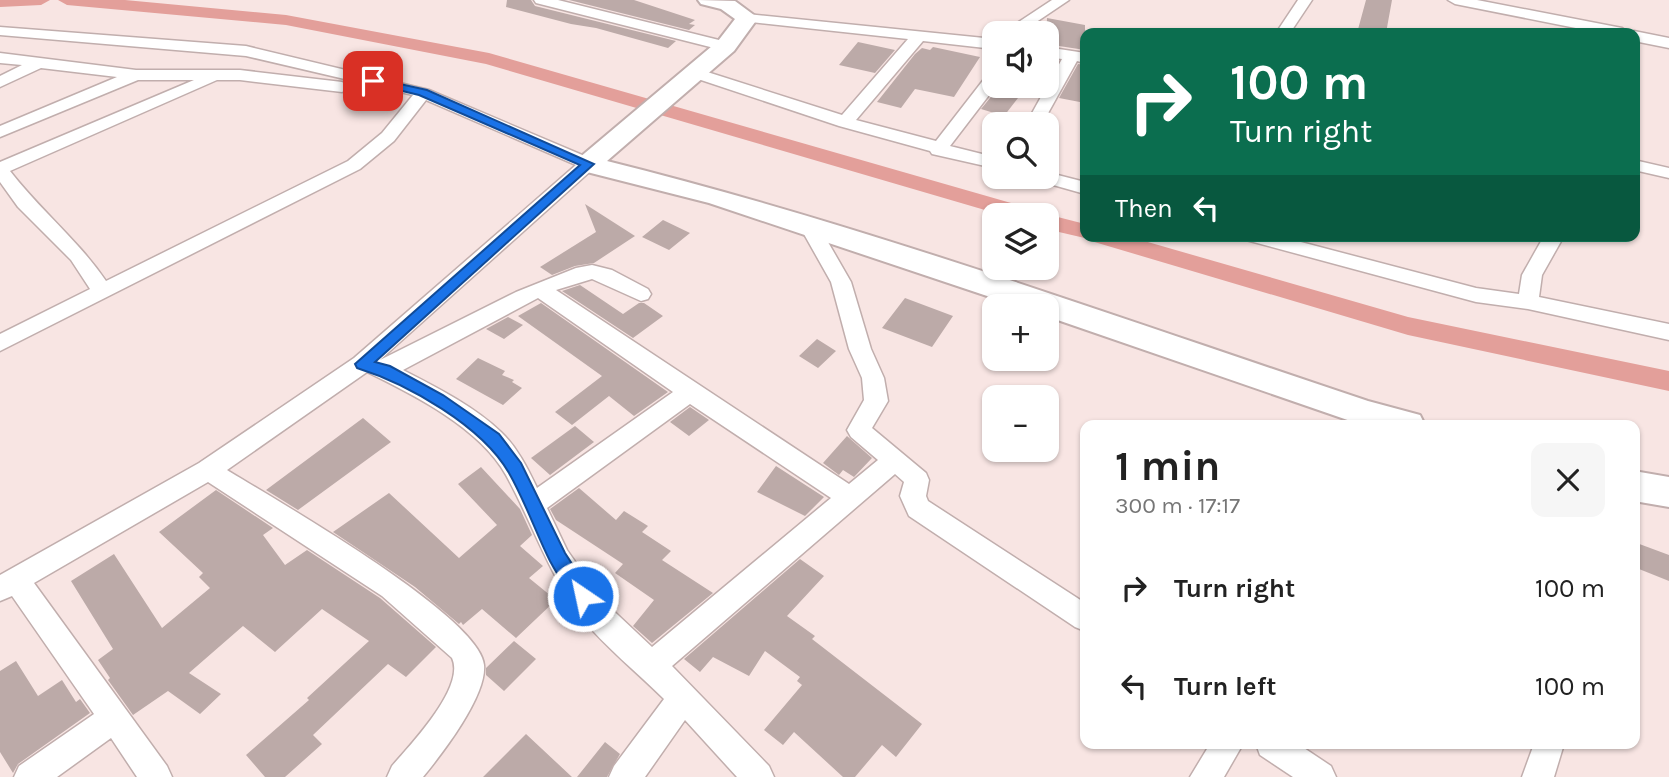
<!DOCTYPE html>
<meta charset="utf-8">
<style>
body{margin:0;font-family:Karla,sans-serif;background:#f6f6f6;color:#222;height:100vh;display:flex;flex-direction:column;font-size:26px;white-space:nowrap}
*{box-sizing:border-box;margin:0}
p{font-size:23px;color:#767676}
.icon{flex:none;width:38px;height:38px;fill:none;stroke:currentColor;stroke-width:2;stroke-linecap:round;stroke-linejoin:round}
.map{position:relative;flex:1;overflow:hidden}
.panel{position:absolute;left:1080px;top:420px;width:560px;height:329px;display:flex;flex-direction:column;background:#fff;border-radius:14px;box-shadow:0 2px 5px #0004}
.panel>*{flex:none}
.top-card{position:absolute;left:1080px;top:28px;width:560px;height:214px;border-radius:14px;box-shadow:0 2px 5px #0004;background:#0b6e4f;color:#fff;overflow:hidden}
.buttons{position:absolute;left:982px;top:21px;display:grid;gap:14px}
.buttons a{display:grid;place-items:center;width:77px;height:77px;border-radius:14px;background:#fff;box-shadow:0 2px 5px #0004;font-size:35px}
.pin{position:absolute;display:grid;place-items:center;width:60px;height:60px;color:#fff;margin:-30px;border-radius:14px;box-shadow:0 4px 10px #0006}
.me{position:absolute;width:77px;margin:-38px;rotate:326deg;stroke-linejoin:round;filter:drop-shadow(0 0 5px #0008)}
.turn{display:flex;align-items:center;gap:24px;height:147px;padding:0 35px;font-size:32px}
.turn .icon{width:91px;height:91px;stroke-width:2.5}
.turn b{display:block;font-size:49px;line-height:60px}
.then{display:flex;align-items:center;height:66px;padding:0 35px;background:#0003;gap:14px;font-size:26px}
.round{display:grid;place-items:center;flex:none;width:74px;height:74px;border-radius:14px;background:#f6f6f6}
.headline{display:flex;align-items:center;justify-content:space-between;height:119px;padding:0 35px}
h1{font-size:42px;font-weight:700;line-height:52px}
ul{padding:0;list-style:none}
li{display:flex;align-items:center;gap:21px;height:98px;padding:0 35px}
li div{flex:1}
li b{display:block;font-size:26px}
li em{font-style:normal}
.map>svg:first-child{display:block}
</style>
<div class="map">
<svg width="1669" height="777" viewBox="0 0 1669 777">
<rect width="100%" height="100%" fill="#f8e5e3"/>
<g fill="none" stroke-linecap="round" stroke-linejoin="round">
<path fill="#e39f9a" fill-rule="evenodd" d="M0 0H50L41 5 0 7Z
M58 0H125L286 15 489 53 1035 210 1039 215H1002L486 64 286 25 67 5Z
M1046 214 1085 224V236H1127L1408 317 1669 371V391L1408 335 1091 241 1089 239 1046 229V215H1040Z"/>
</g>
<path fill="#bcaaa8" d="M507 0H531L535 6 676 41 668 48 596 28 571 24 506 7Z
M569 0H634L695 20 689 24 695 25 689 30Z
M1366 0H1392L1386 33H1357Z
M1047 18 1085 25V50L1046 44Z
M858 42 895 50 875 73 839 65Z
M933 47 980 57 954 97 915 89 901 108 877 102 915 54 922 48 930 50Z
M1078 64 1085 65V103L1059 98Z
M995 92 1018 98 1004 116 981 109Z
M585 204 635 236 594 263 575 266 552 275 540 267 596 232Z
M663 220 690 233 669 250 642 237Z
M580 285 623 314 639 303H644L663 316 633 338 562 291Z
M905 298 953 316 932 347 882 328Z
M541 303 668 392 634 416 609 396 572 425 555 412 602 376 518 316Z
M508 317 523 325 504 339 486 329Z
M817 339 836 351 818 368 799 356Z
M478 358 505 371 502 375 514 380 512 382 522 388 503 405 456 379Z
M690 407 709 420 689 436 670 422Z
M363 418 391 442 298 510 266 490Z
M575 426 594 442 550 475 531 458Z
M847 436 872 458 854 477 843 470 839 475 823 463Z
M776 466 824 497 805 516 757 492Z
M481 467 520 509 532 535 520 546 543 566 529 578 556 600 516 638 482 609 463 625 461 622 459 624 415 587 333 532 389 493 459 558 497 525 458 484Z
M579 488 616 520 624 511 648 526 642 532 671 551 662 560 713 593 652 643 633 626 654 600 615 573 623 564 556 520 550 509Z
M216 490 273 528 263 535 285 565 307 550 380 598 436 647 406 677 388 664 313 735 322 744 285 777H265L246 755 309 700 307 698 369 641 322 609 275 652 243 626 189 673 221 694 200 714 168 691 133 715 108 680 110 678 98 660 113 649 71 581 114 554 162 628 210 588 199 577 203 573 159 532Z
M1634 542 1669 555V581L1634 567Z
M800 559 824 576 787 616 815 636 812 639 922 724 896 757 882 745 855 777H843L794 732 783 745 764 730 802 685 797 681 800 677 765 651 749 676 713 657 700 672 684 659Z
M514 641 536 659 504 691 486 675V668Z
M16 661 38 696 62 680 76 702 80 699 90 713 18 764 13 773 0 752V671Z
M526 734 572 777H483Z
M605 742 620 754 607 777H577Z"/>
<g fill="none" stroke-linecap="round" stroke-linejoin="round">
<g stroke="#c1aead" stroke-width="3">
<path id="street" d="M534 0H558L731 43 734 46 726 51 536 3Z
M1052 0H1069L1020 33H1002Z
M1298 0H1312L1290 33H1276Z
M1448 0H1477L1622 28 1629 33 1634 31 1669 38V48L1634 41V33H1601L1455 4Z
M747 14 994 39V49L923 41 856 120 936 141 988 74 994 72 996 86 950 146 994 157V168L932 154 930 151 839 126 689 76 687 73 689 70H701L842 115 908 39 742 21 740 18Z
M0 27 246 46 429 90 594 160 597 164 594 168 380 360 516 292 576 268 592 265 612 270 648 289 651 294 648 299 641 301 592 279 556 290 849 484 878 460 851 437 847 430 864 400 862 378 849 349 831 282 800 227 803 223H817L851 282 871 349 884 378 888 401 872 428 926 473 929 480 926 496 928 501 1085 603V631L1075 627 909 516 900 496 904 482 895 474 672 666 769 766 774 777H737L685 720 645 777H609L614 766 664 699C638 673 604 646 581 617 548 573 532 522 506 475 480 428 414 395 367 372L227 470C274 499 480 616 484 665 487 696 442 754 423 777H387L392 766C410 745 466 687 452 658L382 596 208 482 34 583 167 766 172 777H137L111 738 57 777H14L19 766 94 714 12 596 0 601V575L199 463 354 358 576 165 426 100 394 141 360 169 0 351V334L90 289 71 260 18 207 0 182V162L194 80H138L0 137V126L117 77 41 68 0 87V76L22 65 0 63V53L136 70H240L342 82 350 87 342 92 240 80H217L10 171C40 210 78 240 106 281L348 161 382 133 413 95 246 56 0 35ZM538 298 673 392 537 488C528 469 517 447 501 432 474 406 436 387 403 370ZM690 404 831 498 652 647 602 600 567 550 547 508Z
M1046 47 1085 53V63L1077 61 1042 124H1026L1062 59 1046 57Z
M1634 160 1669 168V178L1634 170Z
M1046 172 1085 182V194L1039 181 1036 177H1046Z
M1243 236H1278L1476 288 1519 294 1522 275 1544 236H1564L1542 275 1539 297 1669 324V340L1528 309 1476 302 1246 240Z
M1210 744H1243L1224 777H1190Z
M1256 744H1298L1331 766 1336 777H1293L1260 755Z
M1534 744H1564L1554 777H1522Z"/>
</g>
<g stroke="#c1aead" stroke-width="4">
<path id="secondary" d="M698 0 735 1 758 18 734 51 607 161C865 225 1116 317 1368 401L1420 415 1425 425H1362L1046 316V306H1017L709 203 579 170 575 164 579 158 718 41 735 19 721 9 701 4Z
M1634 471 1669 477V507L1634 501Z"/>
</g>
<use href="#street" fill="#fff" fill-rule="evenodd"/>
<use href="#secondary" fill="#fff" fill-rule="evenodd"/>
</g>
<path fill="#1a73e8" stroke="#114b97" stroke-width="2" d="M373 78 427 90 594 164 375 362 390 366 443 395 499 434 521 463 565 553 589 590 592 596 589 603 583 605 576 603C567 589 558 576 550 561 536 533 525 501 509 473 482 426 408 384 357 368L355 364 580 165 419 95 369 83V79Z"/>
</svg>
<div class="buttons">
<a><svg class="icon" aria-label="sound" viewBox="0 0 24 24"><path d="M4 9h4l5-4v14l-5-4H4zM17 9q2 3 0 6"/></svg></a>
<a><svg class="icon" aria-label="search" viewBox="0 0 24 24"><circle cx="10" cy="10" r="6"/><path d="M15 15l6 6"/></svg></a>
<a><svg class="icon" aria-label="layers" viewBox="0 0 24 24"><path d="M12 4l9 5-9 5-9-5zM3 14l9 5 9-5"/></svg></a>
<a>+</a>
<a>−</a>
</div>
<div class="pin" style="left:373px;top:81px;background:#d93025"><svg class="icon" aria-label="arrive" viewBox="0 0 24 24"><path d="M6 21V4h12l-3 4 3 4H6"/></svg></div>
<svg class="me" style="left:583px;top:596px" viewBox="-20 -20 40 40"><circle r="17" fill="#1a73e8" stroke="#fff" stroke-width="3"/><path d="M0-11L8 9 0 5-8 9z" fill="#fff"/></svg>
<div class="top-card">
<div class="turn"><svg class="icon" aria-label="right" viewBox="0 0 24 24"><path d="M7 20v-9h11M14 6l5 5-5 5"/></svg><div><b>100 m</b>Turn right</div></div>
<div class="then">Then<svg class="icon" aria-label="left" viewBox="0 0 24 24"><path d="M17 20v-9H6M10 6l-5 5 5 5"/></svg></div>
</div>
<section class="panel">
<div class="headline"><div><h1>1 min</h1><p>300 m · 17:17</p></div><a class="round"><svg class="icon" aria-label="close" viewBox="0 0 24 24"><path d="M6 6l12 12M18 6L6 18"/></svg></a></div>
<ul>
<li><svg class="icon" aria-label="right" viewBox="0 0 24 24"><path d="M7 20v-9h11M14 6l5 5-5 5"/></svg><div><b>Turn right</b></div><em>100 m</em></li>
<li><svg class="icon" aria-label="left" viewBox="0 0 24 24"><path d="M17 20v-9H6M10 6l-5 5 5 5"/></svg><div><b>Turn left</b></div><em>100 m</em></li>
</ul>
</section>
</div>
